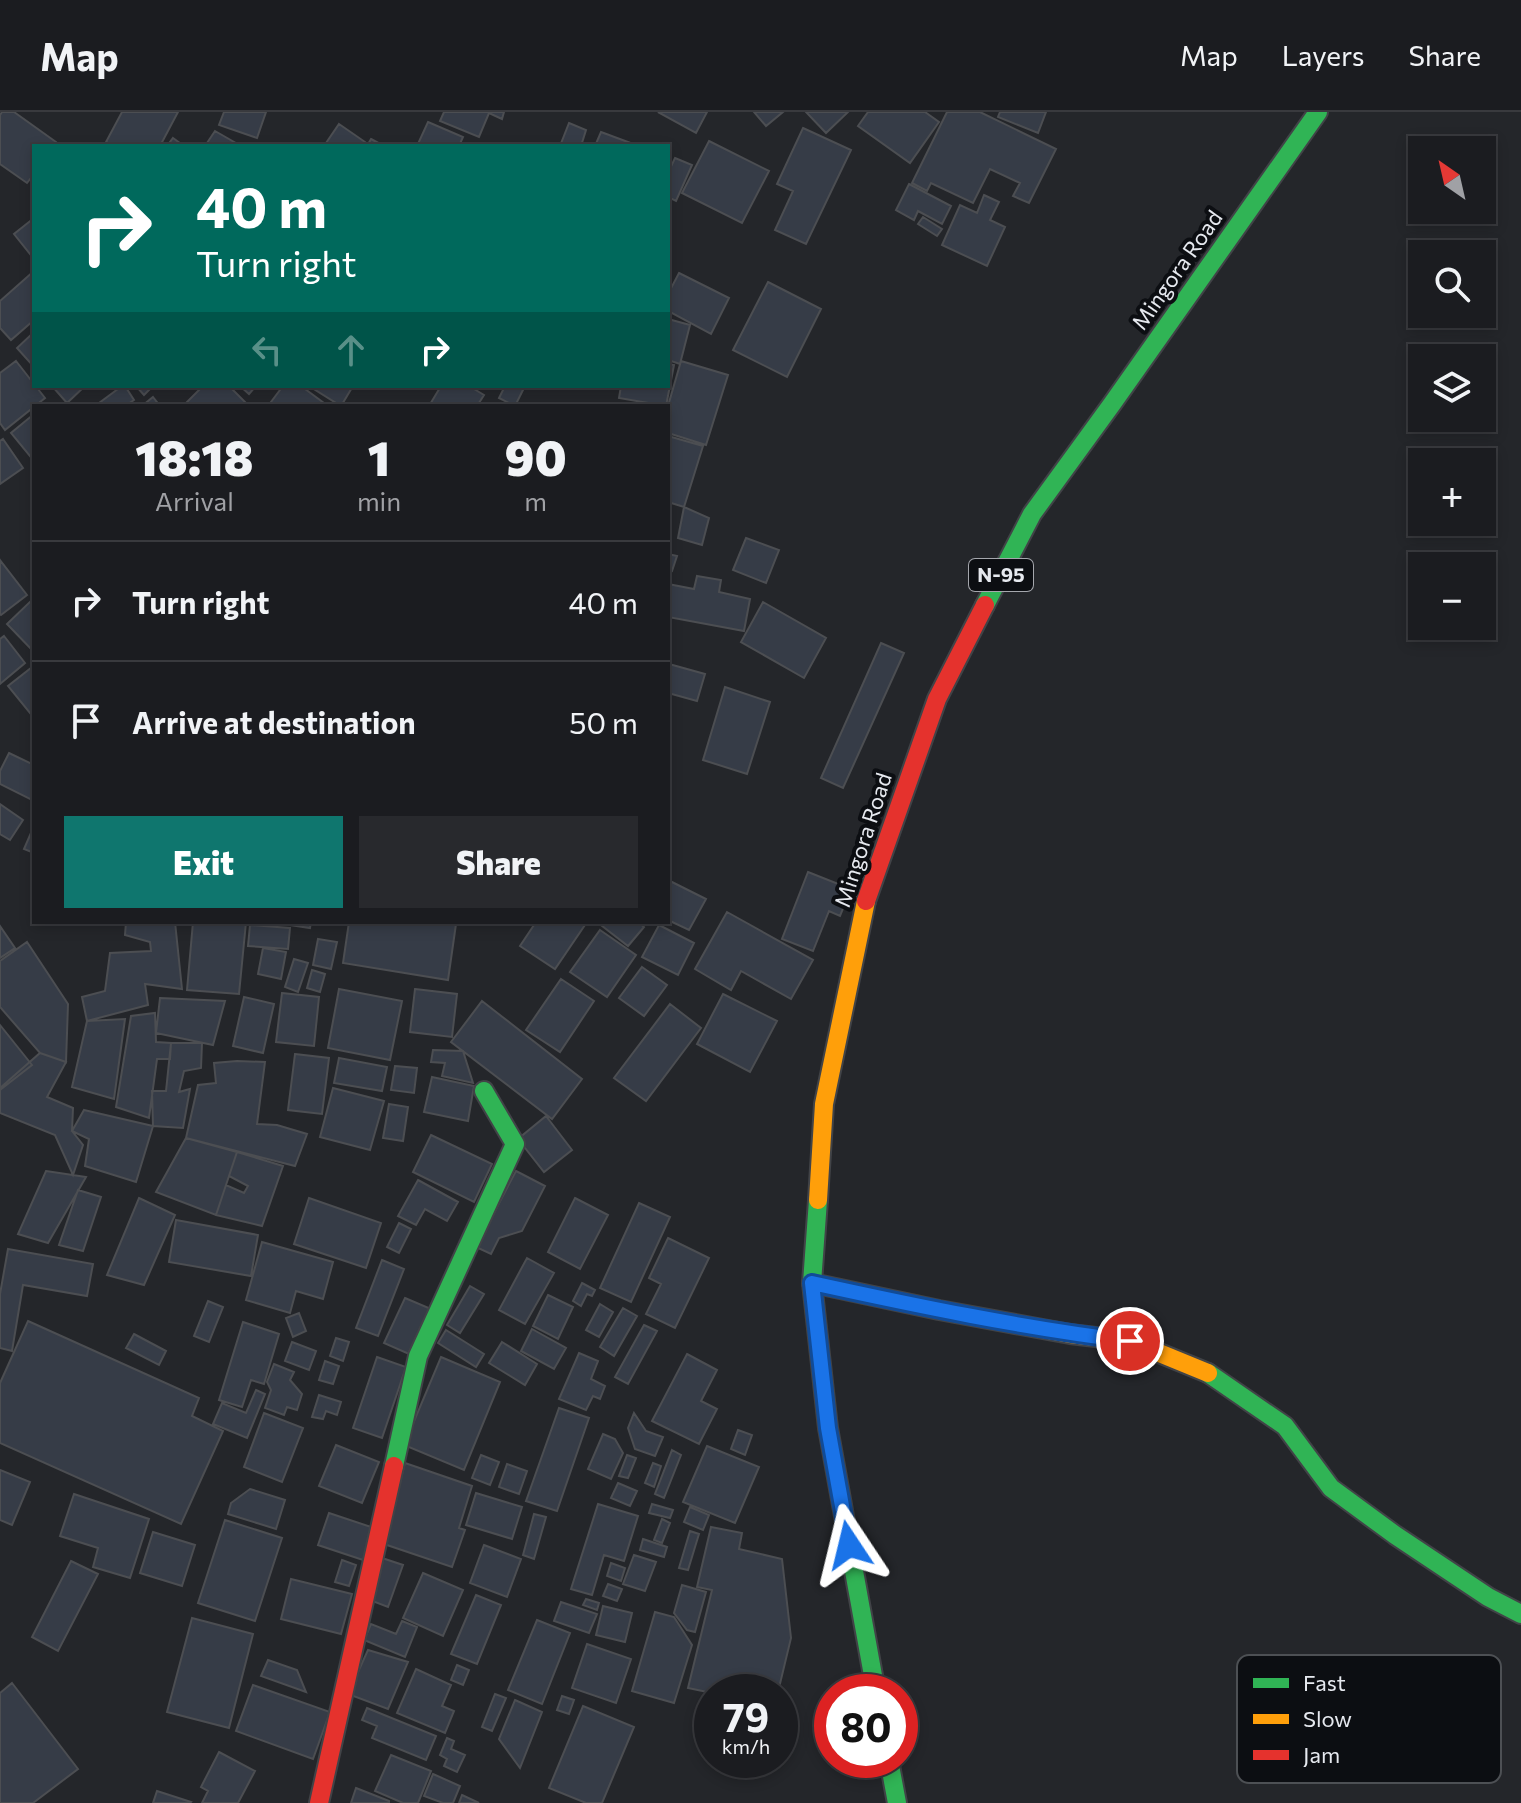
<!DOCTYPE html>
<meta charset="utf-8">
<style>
body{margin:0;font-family:Commissioner,sans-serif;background:#28292d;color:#f1f3f6;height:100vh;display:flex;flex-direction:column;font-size:30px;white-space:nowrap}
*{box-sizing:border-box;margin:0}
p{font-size:26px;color:#a0a1a5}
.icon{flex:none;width:44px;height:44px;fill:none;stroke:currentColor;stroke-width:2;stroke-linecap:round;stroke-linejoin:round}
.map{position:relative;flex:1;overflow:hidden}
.drawer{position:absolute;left:32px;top:292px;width:638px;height:520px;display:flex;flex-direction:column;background:#1b1c20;border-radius:0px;box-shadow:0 4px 12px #0003,0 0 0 2px #393a3e}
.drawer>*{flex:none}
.hud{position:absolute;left:32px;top:32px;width:638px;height:244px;border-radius:0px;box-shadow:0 4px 12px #0003,0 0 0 2px #393a3e;background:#00695c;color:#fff;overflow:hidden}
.needle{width:52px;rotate:326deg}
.tools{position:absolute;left:1408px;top:24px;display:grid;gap:16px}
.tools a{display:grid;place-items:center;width:88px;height:88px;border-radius:0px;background:#1b1c20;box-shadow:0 4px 12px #0003,0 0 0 2px #393a3e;font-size:40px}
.speed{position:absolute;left:694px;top:1562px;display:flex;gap:16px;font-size:40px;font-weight:700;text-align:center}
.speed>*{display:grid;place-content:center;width:104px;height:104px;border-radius:50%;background:#1b1c20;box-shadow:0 4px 12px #0003,0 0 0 2px #393a3e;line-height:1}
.speed small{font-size:20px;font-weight:400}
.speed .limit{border:12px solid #d22;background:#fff;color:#111}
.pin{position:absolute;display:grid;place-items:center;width:68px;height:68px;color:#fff;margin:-34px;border:4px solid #fff;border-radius:50%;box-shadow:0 2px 8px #0007}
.me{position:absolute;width:88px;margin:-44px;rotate:350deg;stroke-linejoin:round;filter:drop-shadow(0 0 6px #0008)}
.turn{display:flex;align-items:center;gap:28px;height:168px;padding:0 32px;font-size:36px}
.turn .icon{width:104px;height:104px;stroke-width:2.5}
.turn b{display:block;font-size:56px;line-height:68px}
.lanes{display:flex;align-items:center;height:76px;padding:0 32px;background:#0003;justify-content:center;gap:40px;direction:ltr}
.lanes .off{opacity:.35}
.eta{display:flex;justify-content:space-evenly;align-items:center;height:136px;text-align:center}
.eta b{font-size:48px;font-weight:800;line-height:56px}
.primary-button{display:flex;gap:16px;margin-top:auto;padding:16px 32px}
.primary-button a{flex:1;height:92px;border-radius:0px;background:#0f766e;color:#fff;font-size:32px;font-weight:800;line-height:92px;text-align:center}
.primary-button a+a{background:#28292d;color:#f1f3f6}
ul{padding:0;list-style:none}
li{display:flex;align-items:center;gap:24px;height:120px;padding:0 32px;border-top:2px solid #393a3e}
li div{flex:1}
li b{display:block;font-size:30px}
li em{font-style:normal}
header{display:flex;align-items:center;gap:48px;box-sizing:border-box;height:112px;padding:0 40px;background:#1b1c20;border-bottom:2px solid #393a3e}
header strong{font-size:38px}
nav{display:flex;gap:44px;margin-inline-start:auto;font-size:28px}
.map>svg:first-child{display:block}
</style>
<header>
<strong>Map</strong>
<nav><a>Map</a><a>Layers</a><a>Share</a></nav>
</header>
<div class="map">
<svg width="1521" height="1691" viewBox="0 0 1521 1691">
<rect width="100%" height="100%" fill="#24262a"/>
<path fill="#363c47" stroke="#4c4e52" stroke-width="2" d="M2 0H14L56 30 54 34H34V62L27 71 0 52V3Z
M122 0H178L160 34H114L106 30Z
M224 0H266L257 26 219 13Z
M444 0H504L502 7 489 1 479 25 440 9Z
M658 0H707L696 21Z
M754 0H783L766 14Z
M806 0H848L826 21Z
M868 0H925L939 10 910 51 858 14Z
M947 0H980L1056 37 1029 91 1013 84 1020 71 990 57 973 91 931 71 927 79 912 71Z
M1000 0H1046L1038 21 998 5Z
M428 10 463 25 459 34H417Z
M569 11 586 18 581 34H560Z
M339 12 365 30 363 34H324Z
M803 16 851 38 806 132 775 118 793 79 777 72Z
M215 19 241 34H205Z
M601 20 636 33V34H595Z
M173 26 184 34H167Z
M371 27 384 34H367Z
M709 29 769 59 742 111 682 81Z
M675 46 692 53 676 89 668 85V61Z
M909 72 951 94 942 112 918 99 914 108 896 98Z
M984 83 999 90 990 108 1005 115 987 154 942 133 960 93 977 101Z
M923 105 942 117 937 124 918 112Z
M34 106V147L14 122Z
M34 159V208L11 228 0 216V189Z
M679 161 729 186 711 222 668 199V182Z
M768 170 821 197 787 265 733 238Z
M668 207 690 213 680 252 668 248Z
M34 220V255L17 236Z
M16 249 45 286 5 318 0 311V261Z
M681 249 728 263 706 333 668 321V294Z
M668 252 674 253 666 294 619 286 621 274H668Z
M52 274H85L67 291Z
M122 274H125L134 288 125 294H95Z
M136 274H153L144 283Z
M203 274H229L249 294H183Z
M240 274H256L249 282Z
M283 274H301L328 294H268Z
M309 274H353L341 294Z
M441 274H469L484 283 477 294H429Z
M505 274H525L515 294 499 286Z
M153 285 160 294H142Z
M34 302V349L11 321Z
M668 324 703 334 684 395 668 390Z
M3 327 23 356 0 372V329Z
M684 395 709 406 702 433 678 426Z
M746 426 779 438 766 471 733 458Z
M668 442 677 444 672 459 668 458Z
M0 448 27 483 1 503 0 502Z
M697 464 721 468 719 480 750 487 744 519 668 505V472L694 477Z
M34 486V540L7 512Z
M763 490 826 526 804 566 741 530Z
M4 524 25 551 0 572V527Z
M881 531 904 541 843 676 821 666Z
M669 552 705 562 697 589 668 581Z
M31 556 34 560V606L8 574Z
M725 575 770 590 747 662 703 648Z
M9 641 34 653V689L0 672V659Z
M0 692 23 708 10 728 0 722Z
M34 714V741L24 737Z
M808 760 851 777 840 804 829 799 813 839 782 827Z
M668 768 706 787 689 818 668 808Z
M727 800 813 848 791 887 741 859 731 878 695 857Z
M126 810H175L182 877 145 872 148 893 87 909 82 885 105 879 110 841 151 839 150 830 125 823Z
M193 810H246L239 882 187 878Z
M284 810H311L310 816 283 812Z
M349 810H440L456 812 448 868 343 851Z
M536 810H587L555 857 520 834Z
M597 810H638L644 815 628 834Z
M250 813 290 816 288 837 248 834Z
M659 813 694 831 678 863 642 845Z
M0 814 15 836 0 846Z
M600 818 636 843 607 885 570 860Z
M318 827 337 830 331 857 313 853Z
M27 830 68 892 66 950 40 941 0 895V849Z
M263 836 286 840 281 867 258 862Z
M294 847 308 851 298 880 285 875Z
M642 855 667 873 644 904 619 886Z
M312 858 325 862 320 880 307 876Z
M561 867 594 889 560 940 526 918Z
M339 877 402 889 390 948 328 936Z
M415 877 457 882 452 925 410 920Z
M282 881 319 885 314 934 276 930Z
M723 882 777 909 750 960 697 932Z
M244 885 274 892 263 941 233 934Z
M160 886 225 889 213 933 156 921Z
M482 889 582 967 552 1007 451 930Z
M670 892 701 916 646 989 614 966Z
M155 901 156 930 171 931 170 947H157L149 1006 116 995 131 904Z
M125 907 114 987 72 975 87 909Z
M0 913 32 953 0 978Z
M171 931H202L201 956 184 959 179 980 190 977 183 1016 153 1014 152 979H166Z
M433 938 463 939 473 971 442 964 445 951 431 950Z
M40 941 66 950 47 985 73 996 72 1019 83 1033 73 1063 55 1023 0 1001V976Z
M295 942 329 946 322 1002 288 998Z
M339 946 387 955 382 979 334 971Z
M237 949 265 950 257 1012 277 1013 307 1022 295 1054 186 1026 198 973 216 971 214 951Z
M395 954 417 956 414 981 391 978Z
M432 965 474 974 468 1009 424 1000Z
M333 976 384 989 370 1038 320 1025Z
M389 992 408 995 403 1029 383 1026Z
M84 998 153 1014 136 1070 85 1054 89 1027 72 1019Z
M546 1004 572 1038 544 1060 518 1027Z
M431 1023 492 1052 474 1090 413 1060Z
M186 1026 237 1040 216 1103 156 1080Z
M237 1040 283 1054 262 1114 216 1103 226 1073 244 1081 248 1074 229 1064Z
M46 1059 86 1065 48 1131 18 1122Z
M516 1059 545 1074 522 1119 499 1126 491 1142 476 1135Z
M418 1068 458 1090 447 1109 425 1097 416 1113 398 1104Z
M78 1078 101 1085 83 1139 59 1133Z
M139 1086 175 1103 144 1173 107 1163Z
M309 1086 381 1111 366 1156 294 1132Z
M575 1086 608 1103 580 1157 548 1140Z
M639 1091 670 1105 631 1190 600 1176Z
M176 1108 258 1123 251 1164 169 1150Z
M399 1111 411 1117 399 1141 387 1135Z
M668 1126 709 1146 675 1216 646 1202 661 1172 649 1166Z
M262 1130 333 1150 323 1187 296 1179 290 1201 246 1188Z
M8 1137 93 1152 87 1184 23 1173 12 1239 0 1236V1182Z
M527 1146 554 1161 525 1212 499 1198Z
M382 1148 404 1157 378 1224 356 1216Z
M582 1171 595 1178 592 1184 587 1182 581 1194 573 1189Z
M470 1174 484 1182 460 1221 447 1213Z
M548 1183 573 1195 558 1227 533 1214Z
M405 1186 431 1197 409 1242 384 1231Z
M208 1189 223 1195 209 1230 194 1224Z
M600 1192 613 1200 599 1225 586 1218Z
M623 1196 637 1204 614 1244 600 1235Z
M299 1201 306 1219 293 1225 286 1206Z
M28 1209 199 1286 192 1304 223 1319 181 1412 0 1331V1271Z
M243 1210 279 1222 264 1272 251 1268 242 1295 219 1288Z
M644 1213 657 1219 628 1272 615 1265Z
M532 1217 566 1236 554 1257 521 1239Z
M446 1218 484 1242 476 1255 438 1231Z
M134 1222 166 1239 159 1253 126 1236Z
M336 1226 349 1230 343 1249 330 1244Z
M292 1230 316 1239 309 1258 285 1249Z
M502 1230 537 1252 525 1273 489 1251Z
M579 1241 598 1249 591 1267 605 1274 600 1287 593 1284 586 1298 559 1287Z
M687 1242 717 1258 701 1289 717 1297 699 1332 652 1309Z
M377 1245 406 1255 382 1326 353 1316Z
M441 1245 500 1270 464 1358 404 1333Z
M325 1249 339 1254 333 1272 319 1268Z
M274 1252 294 1260 290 1268 302 1282 297 1298 287 1295 284 1303 265 1296 271 1278 267 1270Z
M256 1278 265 1282 247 1326 213 1312 222 1291 246 1301Z
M319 1283 341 1290 337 1303 326 1299 323 1307 312 1305Z
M559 1296 589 1306 557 1399 526 1389Z
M264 1301 303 1316 282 1370 244 1355Z
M634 1301 646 1319 663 1325 655 1344 635 1337 628 1316Z
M738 1318 752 1323 745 1343 731 1337Z
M603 1322 615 1327 623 1341 611 1367 588 1357Z
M336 1333 379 1350 362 1391 319 1374Z
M707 1334 759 1355 735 1411 683 1390Z
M672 1338 681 1343 664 1386 655 1382Z
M481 1343 499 1350 490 1373 472 1366Z
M627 1343 636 1346 628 1366 619 1364Z
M405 1351 472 1374 459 1416 465 1418 452 1455 384 1432Z
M653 1351 661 1354 654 1375 645 1371Z
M507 1352 527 1359 519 1382 499 1375Z
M0 1358 30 1370 12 1413 0 1408Z
M618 1371 637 1379 630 1394 611 1386Z
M250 1377 285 1388 276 1417 228 1402 231 1391Z
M476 1381 522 1395 512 1427 466 1413Z
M74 1382 149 1407 130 1466 93 1455 98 1436 60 1424Z
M598 1392 638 1404 624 1449 604 1443 592 1483 571 1477Z
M652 1392 673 1398 670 1406 649 1401Z
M690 1395 709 1403 703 1418 684 1410Z
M329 1401 374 1416 363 1448 318 1433Z
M534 1402 546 1405 534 1447 523 1443Z
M662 1407 670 1411 662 1431 654 1428Z
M225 1408 282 1426 255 1509 198 1491Z
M711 1415 742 1421 739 1437 782 1447 791 1526 778 1580 712 1581 688 1576 712 1478 697 1475Z
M690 1419 699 1422 688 1458 679 1456Z
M153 1420 195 1433 182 1474 140 1461Z
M643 1427 667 1435 664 1445 640 1438Z
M484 1433 521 1447 507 1485 470 1471Z
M634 1443 656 1450 645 1479 623 1472Z
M382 1446 403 1453 388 1495 367 1487Z
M342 1448 356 1453 349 1474 335 1470Z
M71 1449 98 1462 58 1539 32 1525Z
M611 1451 625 1456 621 1469 607 1464Z
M423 1461 463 1478 443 1524 403 1506Z
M291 1467 352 1482 341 1522 281 1507Z
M608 1472 622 1477 617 1489 603 1484Z
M682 1473 706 1480 695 1520 687 1518 674 1501Z
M476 1483 501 1493 477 1552 451 1542Z
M586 1487 599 1491 597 1498 583 1493Z
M561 1490 597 1502 589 1521 554 1509Z
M603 1494 632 1501 625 1530 596 1523Z
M655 1500 674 1505 692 1533 674 1591 632 1579Z
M192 1506 253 1522 229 1616 167 1600Z
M537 1508 570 1521 542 1592 508 1578Z
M402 1509 417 1515 405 1545 364 1528 371 1512 396 1522Z
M587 1532 631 1547 616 1591 572 1576Z
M368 1538 408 1550 388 1597 348 1582Z
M268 1548 297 1558 306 1580 261 1564Z
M457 1553 469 1558 463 1573 451 1568Z
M416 1557 451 1573 442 1594 454 1599 445 1621 397 1601Z
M12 1571 78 1657 33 1691H0V1581Z
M253 1573 330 1600 313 1647 236 1619Z
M495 1582 506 1586 492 1619 482 1615Z
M562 1584 574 1588 569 1602 557 1598Z
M515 1588 542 1600 520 1656 499 1627Z
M583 1594 634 1615 602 1691H586L549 1676Z
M367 1596 436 1624 426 1648 372 1626 377 1614 362 1608Z
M447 1626 454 1629 451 1637 465 1643 457 1660 444 1654 447 1647 440 1643Z
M219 1640 255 1659 238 1691H202L208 1679 201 1675Z
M391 1643 431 1659 418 1691H403L375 1679Z
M433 1662 460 1674 453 1691H443L424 1684Z
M356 1676 389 1689V1691H351Z
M157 1679 191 1690 190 1691H153Z
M462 1683 479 1691H459Z"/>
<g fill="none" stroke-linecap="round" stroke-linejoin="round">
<g stroke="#414347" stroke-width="22">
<path id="fast" d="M985 493 1032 402 1112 292 1318 0
M818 1088 812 1171 828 1316 876 1580
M1208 1261 1285 1314 1331 1376 1395 1423 1488 1485 1521 1502
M394 1354 418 1244 515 1032 484 979
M889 1648 897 1691"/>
</g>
<g stroke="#414347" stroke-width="22">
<path id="slow" d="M818 1088 824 992 866 789
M812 1171 939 1198 1070 1222 1130 1229 1208 1261"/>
</g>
<g stroke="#414347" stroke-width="22">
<path id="jam" d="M866 789 937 587 985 493
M319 1691 394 1354"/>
</g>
<use href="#fast" stroke="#30b455" stroke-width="18"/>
<use href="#slow" stroke="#ff9f0a" stroke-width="18"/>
<use href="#jam" stroke="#e5322d" stroke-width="18"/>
</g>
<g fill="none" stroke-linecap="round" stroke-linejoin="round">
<g stroke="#114b97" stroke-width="20">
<path id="route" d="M849 1433 828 1316 812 1171C917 1194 1023 1216 1130 1229"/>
</g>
<use href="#route" stroke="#1a73e8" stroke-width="14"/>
</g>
<g text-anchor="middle" stroke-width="8" stroke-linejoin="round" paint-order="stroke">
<rect fill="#0c0e12" stroke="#a5a7ad" stroke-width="2" x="969" y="447" width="64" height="32" rx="6"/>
<g font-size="20" font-weight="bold" fill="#e6e9ef">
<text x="1001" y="470">N-95</text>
</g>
<g font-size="22" fill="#e6e9ef" stroke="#0c0e12">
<text transform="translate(1177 158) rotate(-55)" y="8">Mingora Road</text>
<text transform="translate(863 728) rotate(-72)" y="8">Mingora Road</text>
</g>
</g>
<rect x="1237" y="1543" width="264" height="128" rx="12" fill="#0c0e12" stroke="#4d5054" stroke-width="2"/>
<rect x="1253" y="1566" width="36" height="10" fill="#30b455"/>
<rect x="1253" y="1602" width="36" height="10" fill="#ff9f0a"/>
<rect x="1253" y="1638" width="36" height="10" fill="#e5322d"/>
<g font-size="22" fill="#e6e9ef">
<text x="1303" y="1579">Fast</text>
<text x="1303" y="1615">Slow</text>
<text x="1303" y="1651">Jam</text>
</g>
</svg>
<div class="tools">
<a><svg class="needle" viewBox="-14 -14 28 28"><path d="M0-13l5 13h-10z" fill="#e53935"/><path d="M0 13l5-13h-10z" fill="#a0a1a5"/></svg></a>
<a><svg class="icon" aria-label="search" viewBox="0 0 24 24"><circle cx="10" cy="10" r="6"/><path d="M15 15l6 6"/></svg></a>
<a><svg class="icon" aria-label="layers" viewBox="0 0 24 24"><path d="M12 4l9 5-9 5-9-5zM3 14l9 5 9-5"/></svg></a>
<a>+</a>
<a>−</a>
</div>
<div class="speed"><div>79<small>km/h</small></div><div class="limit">80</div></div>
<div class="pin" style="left:1130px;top:1229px;background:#d93025"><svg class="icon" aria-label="arrive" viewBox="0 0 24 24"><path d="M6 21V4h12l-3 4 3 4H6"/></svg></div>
<svg class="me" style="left:849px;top:1433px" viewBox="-20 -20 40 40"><path d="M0-17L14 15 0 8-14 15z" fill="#1a73e8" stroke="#fff" stroke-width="4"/></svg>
<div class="hud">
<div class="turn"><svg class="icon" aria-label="right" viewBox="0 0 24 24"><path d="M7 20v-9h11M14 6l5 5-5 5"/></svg><div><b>40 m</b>Turn right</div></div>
<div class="lanes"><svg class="icon off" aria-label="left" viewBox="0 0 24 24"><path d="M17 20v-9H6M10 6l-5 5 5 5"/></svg><svg class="icon off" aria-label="ahead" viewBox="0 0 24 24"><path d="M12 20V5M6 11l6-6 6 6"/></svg><svg class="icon" aria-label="right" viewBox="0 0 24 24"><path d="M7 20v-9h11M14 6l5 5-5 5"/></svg></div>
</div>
<section class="drawer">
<div class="eta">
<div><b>18:18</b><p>Arrival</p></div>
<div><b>1</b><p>min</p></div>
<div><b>90</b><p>m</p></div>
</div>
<ul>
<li><svg class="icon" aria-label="right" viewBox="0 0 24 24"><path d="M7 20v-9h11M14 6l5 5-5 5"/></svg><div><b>Turn right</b></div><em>40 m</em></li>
<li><svg class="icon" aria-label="arrive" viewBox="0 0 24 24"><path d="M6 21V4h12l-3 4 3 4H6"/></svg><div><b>Arrive at destination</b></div><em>50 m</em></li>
</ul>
<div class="primary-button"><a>Exit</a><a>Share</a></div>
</section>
</div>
